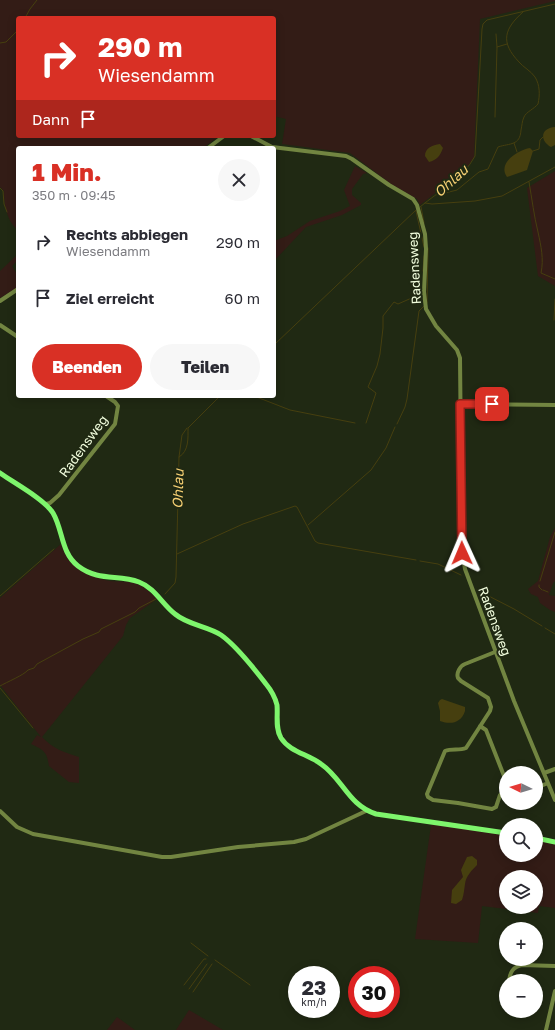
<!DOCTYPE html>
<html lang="de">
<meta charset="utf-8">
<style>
body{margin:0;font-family:"Golos Text",sans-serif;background:#f7f7f7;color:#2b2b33;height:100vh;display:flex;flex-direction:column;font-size:15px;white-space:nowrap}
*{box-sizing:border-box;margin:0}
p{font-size:13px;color:#7c7c81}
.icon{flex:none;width:22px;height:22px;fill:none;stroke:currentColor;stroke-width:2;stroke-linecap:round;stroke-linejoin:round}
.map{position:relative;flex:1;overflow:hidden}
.sheet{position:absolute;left:16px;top:146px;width:260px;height:252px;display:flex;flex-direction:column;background:#fff;border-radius:4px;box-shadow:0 2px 10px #0003}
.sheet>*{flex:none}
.banner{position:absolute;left:16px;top:16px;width:260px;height:122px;border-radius:4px;box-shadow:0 2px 10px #0003;background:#d93025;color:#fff;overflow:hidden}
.needle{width:26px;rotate:275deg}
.buttons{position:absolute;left:499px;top:766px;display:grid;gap:8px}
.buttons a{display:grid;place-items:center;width:44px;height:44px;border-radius:50%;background:#fff;box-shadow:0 2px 10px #0003;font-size:20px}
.speed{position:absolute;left:288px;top:966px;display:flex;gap:8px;font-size:20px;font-weight:700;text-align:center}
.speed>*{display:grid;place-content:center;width:52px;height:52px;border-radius:50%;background:#fff;box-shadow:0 2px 10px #0003;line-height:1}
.speed small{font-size:10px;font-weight:400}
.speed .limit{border:6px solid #d22;background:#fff;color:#111}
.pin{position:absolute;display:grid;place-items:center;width:34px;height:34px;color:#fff;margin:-17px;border-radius:8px;box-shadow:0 2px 6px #0006}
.me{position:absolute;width:44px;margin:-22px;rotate:359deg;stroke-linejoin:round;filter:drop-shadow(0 0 3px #0008)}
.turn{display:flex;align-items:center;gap:14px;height:84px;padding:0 16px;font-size:18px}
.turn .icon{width:52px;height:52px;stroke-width:2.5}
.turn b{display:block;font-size:28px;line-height:34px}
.then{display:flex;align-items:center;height:38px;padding:0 16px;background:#0003;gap:8px;font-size:15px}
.round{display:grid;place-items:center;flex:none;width:42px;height:42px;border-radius:21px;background:#f7f7f7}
.head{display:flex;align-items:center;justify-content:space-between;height:68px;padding:0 16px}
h1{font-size:24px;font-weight:800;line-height:30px;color:#d93025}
.primary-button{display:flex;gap:8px;margin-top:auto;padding:8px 16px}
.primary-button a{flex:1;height:46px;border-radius:24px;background:#d93025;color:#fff;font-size:16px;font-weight:800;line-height:46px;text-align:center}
.primary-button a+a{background:#f7f7f7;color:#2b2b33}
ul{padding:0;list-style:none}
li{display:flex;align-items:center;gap:12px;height:56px;padding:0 16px}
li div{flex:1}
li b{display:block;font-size:15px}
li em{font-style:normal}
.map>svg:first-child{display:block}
</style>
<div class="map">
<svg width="555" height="1030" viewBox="0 0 555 1030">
<rect width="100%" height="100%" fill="#202913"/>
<path fill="#331c16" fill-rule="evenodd" d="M0 0H555V1L480 19 474 157 466 169 420 205 417 199 391 184 350 153 282 144 286 119 274 116V18H18V136H219L203 148H18V230C7 222 4 204 4 191L0 187Z
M355 166 367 173 363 174 352 189V195L361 203V205L342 215 306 227 274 261V241L287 236 310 221 340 211 350 206 344 190Z
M555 171V286L538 276 527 188Z
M18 254V260L12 266 18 276V287L0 298V271Z
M555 528V581L553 583 549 595 555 596V612L550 610 540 603 538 597 531 594 528 589 538 581 550 537Z
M61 544C67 567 88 577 110 581 118 582 127 581 134 583 144 586 150 592 157 599L130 618 126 625 123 636 42 737C53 749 64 752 79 757V783L69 782 49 766C47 752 44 750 31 744L37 735 41 737 0 685V598Z
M431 825H447L506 835V855H536V839L555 842V908L539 906 538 913 482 906 478 943 415 939ZM506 877H536V907H506Z
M189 1010 223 1030H176Z
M117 1017 135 1030H107Z"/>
<path fill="#463f0f" d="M555 127V145L551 147C539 140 541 128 555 127Z
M440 144 443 148C440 156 437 160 429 162L425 156C425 148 432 145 440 144Z
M530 148 533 151 527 170 507 177C497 163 518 150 530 148Z
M442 699 465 707V711C461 723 451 725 440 721V711L438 703 440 700Z
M472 856 477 860V865C472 870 466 876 465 884 464 890 464 894 462 900L456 904 451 903 452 890 463 877 461 870 467 857Z"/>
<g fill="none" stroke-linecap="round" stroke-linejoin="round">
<path stroke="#463f0f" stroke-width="1" d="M25 18 30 9 37 0
M0 43 6 42 18 30
M497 47 507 44
M495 117 497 47 496 34
M514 143 517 152
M533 151 539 149 540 140 543 137
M529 182C532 199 534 216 538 232 541 246 544 259 541 273L555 279
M0 188 3 191 4 204 7 212
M437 195 457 190 479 172 488 169 498 147C510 143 520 146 521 130 522 126 522 121 524 117 526 112 534 109 538 104 540 95 540 85 535 77 531 71 523 67 519 62 500 42 504 29 523 12
M425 203 432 204 475 201 502 196 555 167
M420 207C439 191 463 179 475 156L482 29 483 24 487 20 555 4
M421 207 424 223
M416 211 424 247
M423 271 424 256
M427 303 428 248
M554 320 555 299
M274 345 416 210
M254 396 290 410 355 423
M366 423 376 393 368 387 377 366 380 354 383 328V316L394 302 398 304 423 293
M397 424 405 407 407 399 419 311 424 306
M179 457 182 435 187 428
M308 525 371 470 386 448 395 427
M177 554 243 524 295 506 297 507 315 541 318 543 416 560
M420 561 438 564 461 575
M540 581 555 532
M539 585V587L542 590
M477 590 514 609 542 626
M543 590 548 592
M165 594 175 583 176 577 179 457C189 451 188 438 188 428L220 396
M0 596 54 549
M545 628 555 634
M0 686C7 682 24 675 28 670L34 668 37 664 83 639 99 632 101 629 135 612 139 608 156 599
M0 688 33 728
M191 943 208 956
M215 960 250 985
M184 985 204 959H206
M189 989 207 964
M193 992 212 964"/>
<path stroke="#728541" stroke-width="4" d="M251 136 272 147 346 156 352 159 389 185 413 199 417 205 425 234 426 249 424 292 426 309 436 326 457 350 460 358 462 553 465 569 514 701 555 800
M208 148 224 136
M0 301 18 289
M0 325 18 337
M460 404 555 405
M46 504 50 503 59 495 115 424 118 406 115 402 106 396
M495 652 465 664C460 666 456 673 458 678L461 681 488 698 491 707 490 711 466 748C459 751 452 748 445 751L427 794 428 797 433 800 458 803 492 809 496 807 500 795 506 790
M480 726 486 730 506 781
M544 773 555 769
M536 788 548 783
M0 811 17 827 33 834 162 857H171L238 847 294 842 306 839 366 811
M509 981C510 972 513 967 522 965L555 966
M546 1030 555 991"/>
<path stroke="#7ef56c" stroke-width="5" d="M0 473C14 483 44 499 53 513 63 530 61 553 78 566 99 582 118 574 139 582 155 588 162 604 175 614 188 625 207 626 221 635 234 644 256 671 266 684 271 690 275 697 277 705 278 716 275 728 281 738 290 752 308 754 321 764 343 779 348 805 376 814L506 833
M536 838 555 842"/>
</g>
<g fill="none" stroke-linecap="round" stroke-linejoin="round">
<g stroke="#8d1f18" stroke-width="10">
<path id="route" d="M462 553 460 404H492"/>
</g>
<use href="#route" stroke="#d93025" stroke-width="7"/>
</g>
<g text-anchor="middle" stroke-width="4" stroke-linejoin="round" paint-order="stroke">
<g font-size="13" fill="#f1fddd" stroke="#202913">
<text transform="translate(414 268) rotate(-93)" y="5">Radensweg</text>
<text transform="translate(83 446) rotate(-54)" y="5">Radensweg</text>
<text transform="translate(495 621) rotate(70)" y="5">Radensweg</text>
</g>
<g font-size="14" font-style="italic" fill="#f5cf73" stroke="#202913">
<text transform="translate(451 181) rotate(-42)" y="5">Ohlau</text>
<text transform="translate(178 489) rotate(-88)" y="5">Ohlau</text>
</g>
</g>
</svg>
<div class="buttons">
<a><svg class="needle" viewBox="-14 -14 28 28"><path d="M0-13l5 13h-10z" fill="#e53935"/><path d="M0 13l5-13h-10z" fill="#7c7c81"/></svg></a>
<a><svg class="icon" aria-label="search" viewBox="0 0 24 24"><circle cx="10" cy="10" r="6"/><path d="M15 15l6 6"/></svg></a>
<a><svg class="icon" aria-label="layers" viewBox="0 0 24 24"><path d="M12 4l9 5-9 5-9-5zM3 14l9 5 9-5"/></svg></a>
<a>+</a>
<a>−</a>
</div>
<div class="speed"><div>23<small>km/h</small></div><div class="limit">30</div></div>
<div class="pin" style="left:492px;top:404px;background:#d93025"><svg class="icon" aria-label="arrive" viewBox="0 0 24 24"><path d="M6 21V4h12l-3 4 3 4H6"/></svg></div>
<svg class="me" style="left:462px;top:553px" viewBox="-20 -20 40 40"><path d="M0-17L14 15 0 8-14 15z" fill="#d93025" stroke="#fff" stroke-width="4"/></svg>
<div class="banner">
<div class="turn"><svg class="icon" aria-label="right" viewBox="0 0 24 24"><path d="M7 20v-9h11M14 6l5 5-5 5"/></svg><div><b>290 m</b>Wiesendamm</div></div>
<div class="then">Dann<svg class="icon" aria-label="arrive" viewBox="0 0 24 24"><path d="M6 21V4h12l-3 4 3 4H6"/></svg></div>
</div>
<section class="sheet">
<div class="head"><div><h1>1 Min.</h1><p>350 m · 09:45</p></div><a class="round"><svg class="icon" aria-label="close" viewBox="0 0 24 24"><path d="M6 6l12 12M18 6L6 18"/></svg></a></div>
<ul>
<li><svg class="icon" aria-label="right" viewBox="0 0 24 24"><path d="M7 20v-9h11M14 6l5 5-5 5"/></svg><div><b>Rechts abbiegen</b><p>Wiesendamm</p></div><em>290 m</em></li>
<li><svg class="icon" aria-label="arrive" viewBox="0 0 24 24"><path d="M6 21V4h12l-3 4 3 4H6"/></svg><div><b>Ziel erreicht</b></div><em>60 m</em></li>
</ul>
<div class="primary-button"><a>Beenden</a><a>Teilen</a></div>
</section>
</div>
